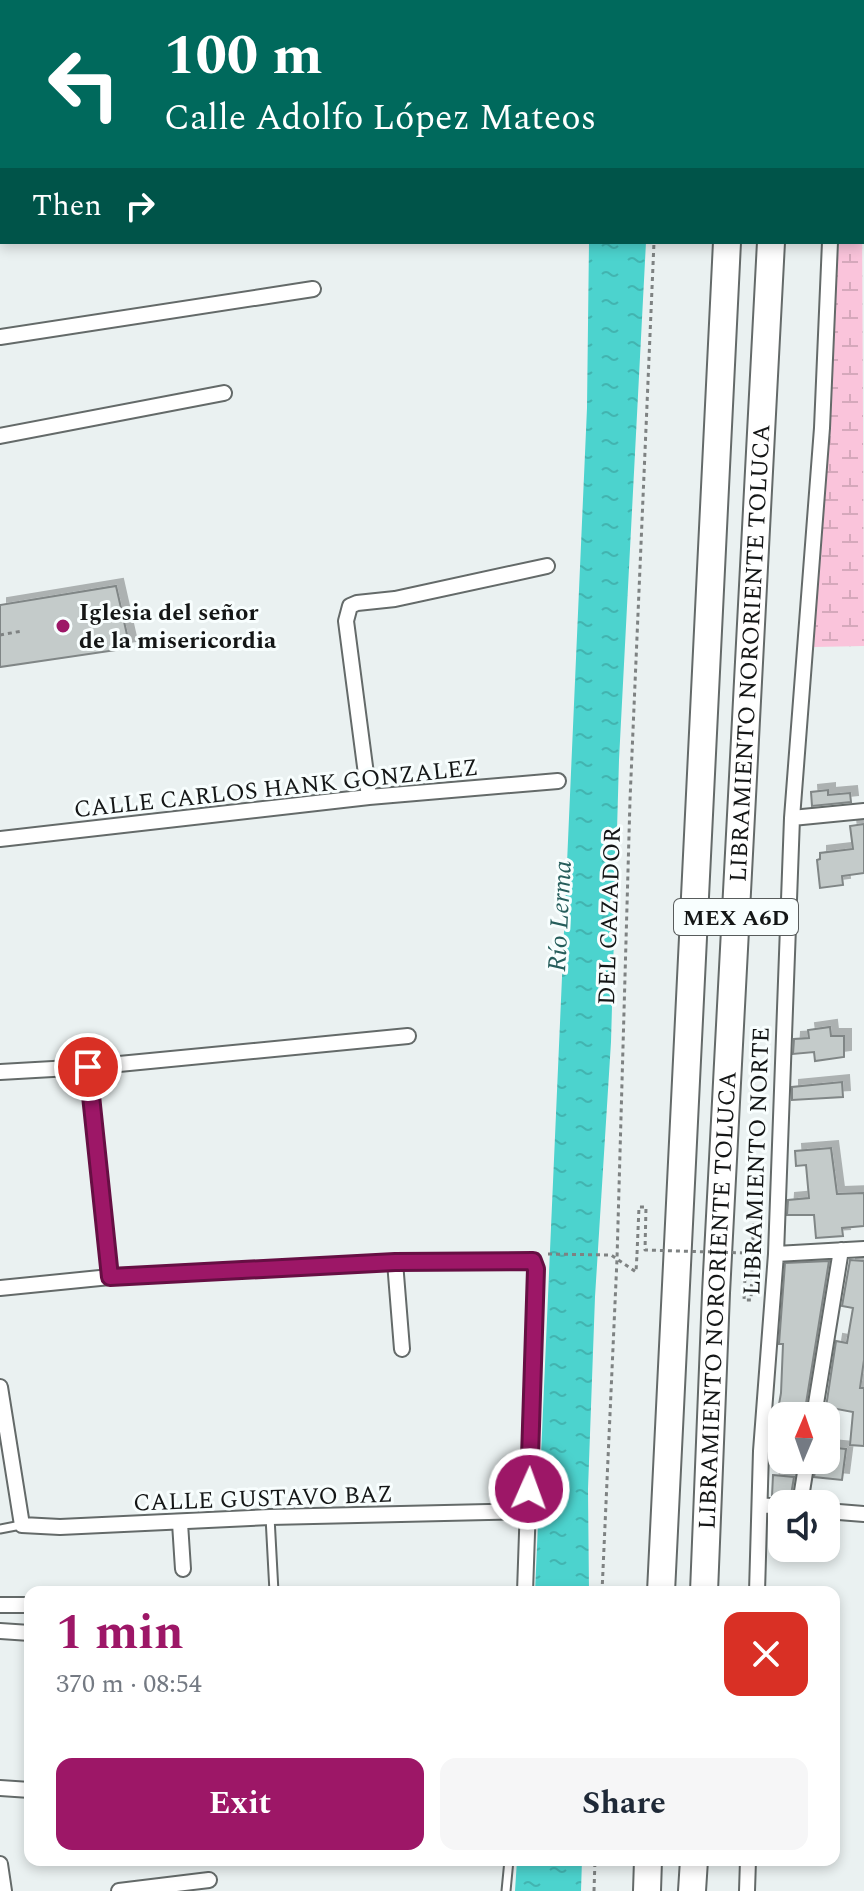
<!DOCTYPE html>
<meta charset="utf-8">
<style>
body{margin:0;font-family:Spectral,serif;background:#f6f6f7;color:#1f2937;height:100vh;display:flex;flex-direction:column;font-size:30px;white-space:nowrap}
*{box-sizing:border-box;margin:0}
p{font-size:26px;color:#747a83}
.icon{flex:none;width:44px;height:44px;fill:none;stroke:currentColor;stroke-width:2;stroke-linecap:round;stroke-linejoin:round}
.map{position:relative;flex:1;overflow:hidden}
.panel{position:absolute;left:24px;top:1586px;width:816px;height:280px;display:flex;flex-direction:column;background:#fff;border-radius:16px;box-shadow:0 4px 12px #0003}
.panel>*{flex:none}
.guide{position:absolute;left:0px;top:0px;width:864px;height:244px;box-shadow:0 4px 12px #0003;background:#00695c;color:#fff;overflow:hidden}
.needle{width:52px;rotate:2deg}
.controls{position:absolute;left:768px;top:1402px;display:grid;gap:16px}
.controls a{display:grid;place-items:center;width:72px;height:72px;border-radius:16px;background:#fff;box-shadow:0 4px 12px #0003;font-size:40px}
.pin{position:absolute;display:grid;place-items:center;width:68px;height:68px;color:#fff;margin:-34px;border:4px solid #fff;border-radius:50%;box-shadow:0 2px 8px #0007}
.me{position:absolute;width:88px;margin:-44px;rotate:2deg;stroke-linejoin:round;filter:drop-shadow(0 0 6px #0008)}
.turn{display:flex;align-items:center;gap:28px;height:168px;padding:0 32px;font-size:36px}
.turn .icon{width:104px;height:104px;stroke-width:2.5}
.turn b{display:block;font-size:56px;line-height:68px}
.then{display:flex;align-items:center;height:76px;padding:0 32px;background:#0003;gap:16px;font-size:30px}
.round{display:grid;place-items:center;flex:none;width:84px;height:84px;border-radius:16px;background:#f6f6f7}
.head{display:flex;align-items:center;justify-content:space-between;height:136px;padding:0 32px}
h1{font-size:48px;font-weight:700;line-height:60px;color:#9d1767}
.cta{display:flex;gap:16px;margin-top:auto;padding:16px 32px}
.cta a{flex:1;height:92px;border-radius:16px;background:#9d1767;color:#fff;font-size:32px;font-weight:700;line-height:92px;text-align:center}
.cta a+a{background:#f6f6f7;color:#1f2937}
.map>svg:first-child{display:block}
</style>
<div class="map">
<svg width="864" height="1891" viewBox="0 0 864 1891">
<defs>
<pattern id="wetland-marsh" width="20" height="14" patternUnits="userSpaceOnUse" patternTransform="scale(2)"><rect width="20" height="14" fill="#fac4db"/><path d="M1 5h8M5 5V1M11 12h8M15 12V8" fill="none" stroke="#d5a8bb"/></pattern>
<pattern id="water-ripples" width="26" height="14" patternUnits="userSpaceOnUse" patternTransform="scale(2)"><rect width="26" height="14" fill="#4cd3ce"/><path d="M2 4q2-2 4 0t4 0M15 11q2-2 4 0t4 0" fill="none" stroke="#42b4b0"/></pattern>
<filter id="shadow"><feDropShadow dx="7" dy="-7" stdDeviation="0" flood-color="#0004"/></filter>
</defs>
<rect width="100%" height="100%" fill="#eaf1f1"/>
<path fill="url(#wetland-marsh)" d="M862 209 864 646 814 647 839 242H862Z"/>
<path fill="url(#water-ripples)" d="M589 242H646L619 760 611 1042 595 1297 588 1489 589 1592H535L587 408Z
M517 1860H582L581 1891H515Z"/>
<path fill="#c4cbca" stroke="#808686" stroke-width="2" filter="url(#shadow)" d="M116 586 130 648 0 667V605Z
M828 790V795L850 793 851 802 812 806 811 792Z
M864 824V873L842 876 843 885 820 888 817 860 820 859V853L853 849 850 826Z
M830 1027 831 1036H844V1057L815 1061 814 1052 793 1054 794 1039 809 1038 808 1030Z
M842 1082 843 1097 792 1100V1087Z
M831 1148 837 1194 864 1193V1226L842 1228 843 1236 816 1238 814 1215H787L788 1200 809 1198 806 1165 796 1166 795 1151Z
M850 1260 864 1261V1360L860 1388H864V1446L850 1445 853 1412 826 1407 836 1341 847 1343 853 1308 842 1306Z
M829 1261 804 1416H777L781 1393 783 1344H779L785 1263Z
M826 1447 846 1449 842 1480 814 1477 817 1460H826Z
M773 1475 794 1477 790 1501 772 1496Z"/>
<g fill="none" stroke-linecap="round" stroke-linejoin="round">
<g stroke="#646a69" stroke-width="11">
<path id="lane" d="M270 1517 274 1592
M0 1529 21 1525
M506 1891 509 1860"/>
</g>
<g stroke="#646a69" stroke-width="18">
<path id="street" d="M841 2V0
M0 228 2 227
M0 337 313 289
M0 436 224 393
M369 797 346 621 350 606 357 603 395 599 547 566
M792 818 864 811
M0 839 369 797 558 781
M88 1067 110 1277
M0 1072 88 1067 408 1036
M776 1254 864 1249
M395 1262 402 1349
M0 1288 110 1277 395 1262 533 1261 536 1269 525 1592
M0 1387 22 1525 60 1527 270 1517 528 1511
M814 1416 841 1250
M800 1504 807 1460
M760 1505 782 1507
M826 1511 864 1514
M180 1523 183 1569
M757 1592 761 1451 776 1254 792 818 822 428 830 242
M0 1605H30
M0 1631 30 1633
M0 1788 30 1790
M0 1864 4 1891
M119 1891 209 1880
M747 1891 748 1860"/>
</g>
<g stroke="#646a69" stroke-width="30">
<g id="highway">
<path d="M735 2V0"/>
<path d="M781 2V0"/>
<path d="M661 1592 727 242"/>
<path id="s1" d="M704 1592 716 1293 771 242"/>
<path d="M647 1891 648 1860"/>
<path d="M692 1891 694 1860"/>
</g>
</g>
<path stroke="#7e8282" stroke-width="3" stroke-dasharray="4 4" stroke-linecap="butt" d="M665 2V0
M0 635 22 631
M753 1235 755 1215 764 1214
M548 1254 611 1255 636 1272 637 1254
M602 1592 617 1259 630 800 654 242
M594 1891 595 1860"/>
<use href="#lane" stroke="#fff" stroke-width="7"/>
<use href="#street" stroke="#fff" stroke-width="14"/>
<use href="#highway" stroke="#fff" stroke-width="26"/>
<path stroke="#7e8282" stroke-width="3" stroke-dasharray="4 4" stroke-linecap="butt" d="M637 1254 639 1207H646L645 1250 746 1253 744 1300H751L753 1235"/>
</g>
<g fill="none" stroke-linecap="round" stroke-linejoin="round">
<g stroke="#660f43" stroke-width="20">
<path id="route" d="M88 1067 110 1277 395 1262 533 1261 536 1269 529 1489"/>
</g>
<use href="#route" stroke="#9d1767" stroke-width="14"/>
</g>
<circle fill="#9d1767" stroke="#f8fefe" stroke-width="3" cx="63" cy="626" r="8"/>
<g text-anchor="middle" stroke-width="6" stroke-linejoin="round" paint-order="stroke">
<rect fill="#f8fefe" stroke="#585c5c" stroke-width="2" x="674" y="899" width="124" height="36" rx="6"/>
<g font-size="22" font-weight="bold" fill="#141616">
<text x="736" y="925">MEX A6D</text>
</g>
<g font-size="24" font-weight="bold" fill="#141616" stroke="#f8fefe" text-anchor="start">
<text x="79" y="620">Iglesia del señor<tspan x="79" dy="28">de la misericordia</tspan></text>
</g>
<g font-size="24" fill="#141616" stroke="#f8fefe">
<text dy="8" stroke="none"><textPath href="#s1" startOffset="940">LIBRAMIENTO NORORIENTE TOLUCA</textPath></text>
<text transform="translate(276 788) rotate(-6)" y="8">CALLE CARLOS HANK GONZALEZ</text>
<text transform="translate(609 916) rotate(-88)" y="8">DEL CAZADOR</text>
<text transform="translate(756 1161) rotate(-88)" y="8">LIBRAMIENTO NORTE</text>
<text dy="8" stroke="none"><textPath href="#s1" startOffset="292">LIBRAMIENTO NORORIENTE TOLUCA</textPath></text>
<text transform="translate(263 1498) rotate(-2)" y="8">CALLE GUSTAVO BAZ</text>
</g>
<g font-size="26" font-style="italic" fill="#255d5b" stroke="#f8fefe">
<text transform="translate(559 916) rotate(-87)" y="9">Río Lerma</text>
</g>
</g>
</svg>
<div class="controls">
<a><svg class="needle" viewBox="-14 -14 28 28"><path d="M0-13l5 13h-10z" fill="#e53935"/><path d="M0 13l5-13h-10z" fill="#747a83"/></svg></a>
<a><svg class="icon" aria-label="sound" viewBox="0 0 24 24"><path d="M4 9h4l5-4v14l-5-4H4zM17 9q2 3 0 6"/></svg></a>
</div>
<div class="pin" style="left:88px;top:1067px;background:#d93025"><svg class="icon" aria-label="arrive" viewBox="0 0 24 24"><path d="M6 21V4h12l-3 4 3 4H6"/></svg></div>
<svg class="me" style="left:529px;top:1489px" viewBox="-20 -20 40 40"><circle r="17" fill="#9d1767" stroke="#fff" stroke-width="3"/><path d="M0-11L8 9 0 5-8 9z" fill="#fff"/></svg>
<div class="guide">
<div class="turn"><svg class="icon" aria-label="left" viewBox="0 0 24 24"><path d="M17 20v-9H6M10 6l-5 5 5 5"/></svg><div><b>100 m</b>Calle Adolfo López Mateos</div></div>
<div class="then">Then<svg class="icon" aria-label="right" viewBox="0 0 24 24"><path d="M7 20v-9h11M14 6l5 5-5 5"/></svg></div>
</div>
<section class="panel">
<div class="head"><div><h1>1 min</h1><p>370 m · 08:54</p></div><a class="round" style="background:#d93025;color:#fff"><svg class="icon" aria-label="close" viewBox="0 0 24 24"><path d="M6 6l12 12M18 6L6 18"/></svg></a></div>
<div class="cta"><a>Exit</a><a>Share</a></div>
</section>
</div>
